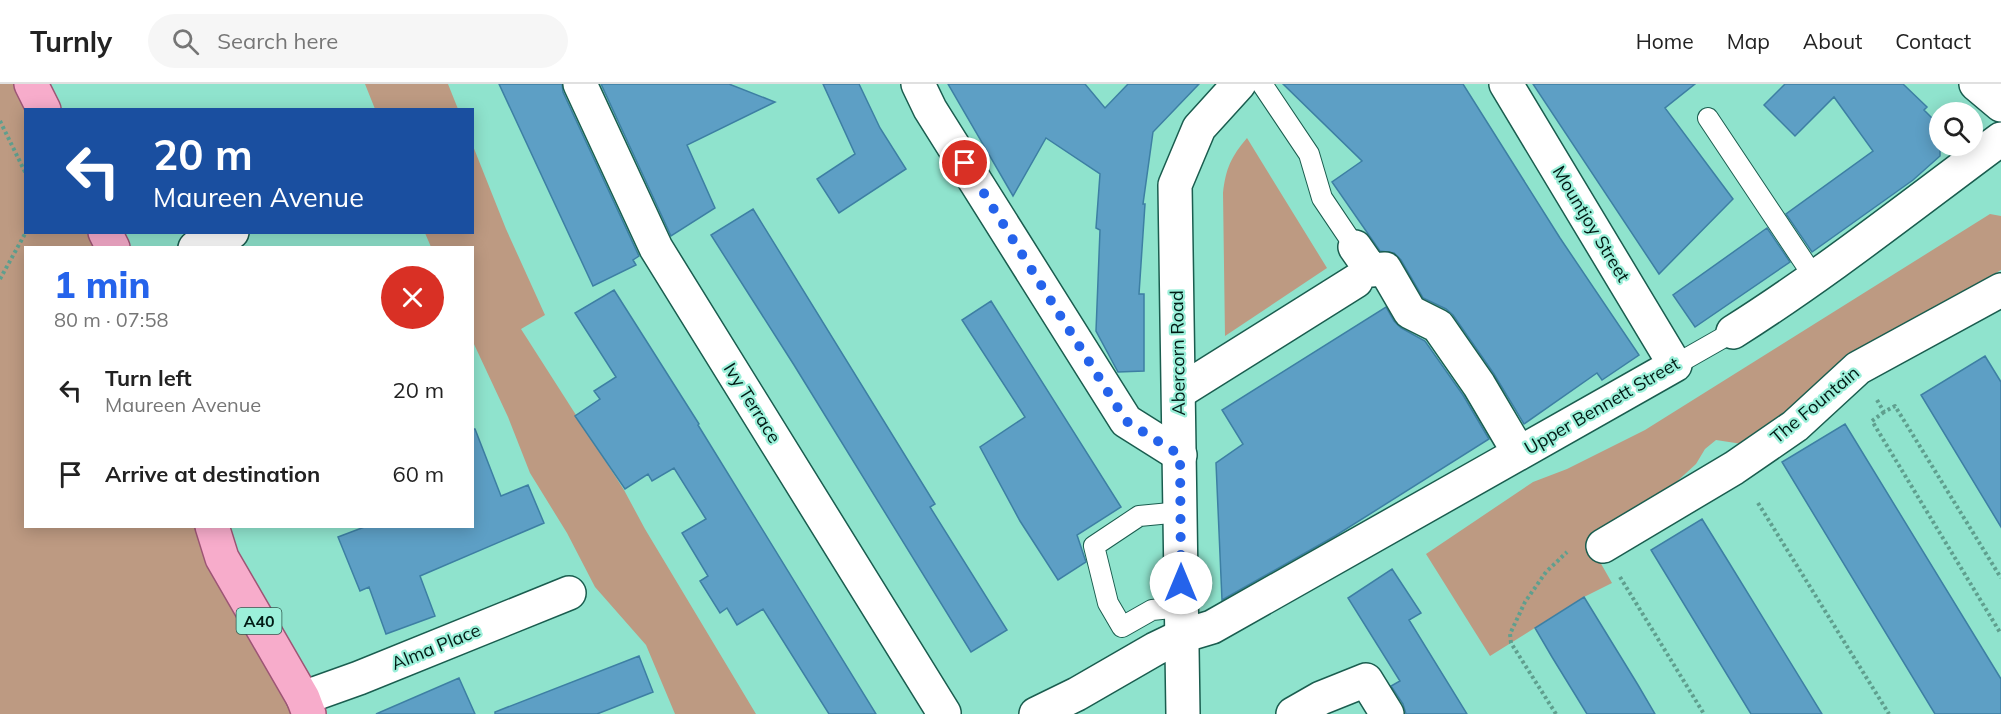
<!DOCTYPE html>
<meta charset="utf-8">
<style>
body{margin:0;font-family:Mulish,sans-serif;background:#f6f6f6;color:#222;height:100vh;display:flex;flex-direction:column;font-size:22px;white-space:nowrap}
*{box-sizing:border-box;margin:0}
p{font-size:20px;color:#767676}
.icon{flex:none;width:33px;height:33px;fill:none;stroke:currentColor;stroke-width:2;stroke-linecap:round;stroke-linejoin:round}
.map{position:relative;flex:1;overflow:hidden}
.sheet{position:absolute;left:24px;top:162px;width:450px;height:282px;display:flex;flex-direction:column;background:#fff;border-radius:0px;box-shadow:0 3px 15px #0003}
.sheet>*{flex:none}
.hud{position:absolute;left:24px;top:24px;width:450px;height:126px;border-radius:0px;box-shadow:0 3px 15px #0003;background:#1a4fa0;color:#fff;overflow:hidden}
.buttons{position:absolute;left:1929px;top:18px;display:grid;gap:12px}
.buttons a{display:grid;place-items:center;width:54px;height:54px;border-radius:50%;background:#fff;box-shadow:0 3px 15px #0003;font-size:30px}
.pin{position:absolute;display:grid;place-items:center;width:51px;height:51px;color:#fff;margin:-26px;border:3px solid #fff;border-radius:50%;box-shadow:0 2px 6px #0007}
.me{position:absolute;width:66px;margin:-33px;rotate:0deg;stroke-linejoin:round;filter:drop-shadow(0 0 4px #0008)}
.turn{display:flex;align-items:center;gap:21px;height:126px;padding:0 30px;font-size:27px}
.turn .icon{width:78px;height:78px;stroke-width:2.5}
.turn b{display:block;font-size:42px;line-height:51px}
.round{display:grid;place-items:center;flex:none;width:63px;height:63px;border-radius:32px;background:#f6f6f6}
.summary{display:flex;align-items:center;justify-content:space-between;height:102px;padding:0 30px}
h1{font-size:36px;font-weight:800;line-height:45px;color:#2563eb}
ul{padding:0;list-style:none}
li{display:flex;align-items:center;gap:18px;height:84px;padding:0 30px}
li div{flex:1}
li b{display:block;font-size:22px}
li em{font-style:normal}
header{display:flex;align-items:center;gap:36px;box-sizing:border-box;height:84px;padding:0 30px;background:#fff;border-bottom:2px solid #e0e0e0}
header strong{font-size:28px}
nav{display:flex;gap:33px;margin-inline-start:auto;font-size:21px}
.search{width:420px;height:54px;background:#f6f6f6;display:flex;align-items:center;gap:15px;box-sizing:border-box;padding:0 21px;border-radius:33px;color:#767676;font-size:22px}
.map>svg:first-child{display:block}
</style>
<header>
<strong>Turnly</strong>
<div class="search"><svg class="icon" aria-label="search" viewBox="0 0 24 24"><circle cx="10" cy="10" r="6"/><path d="M15 15l6 6"/></svg>Search here</div>
<nav><a>Home</a><a>Map</a><a>About</a><a>Contact</a></nav>
</header>
<div class="map">
<svg width="2001" height="630" viewBox="0 0 2001 630">
<rect width="100%" height="100%" fill="#8fe3cd"/>
<path fill="#bd9a82" d="M0 0H31L26 26V148L105 149 113 163 26 164V442L212 443 304 630H0Z
M365 0H448L458 25H375Z
M1247 54 1327 184 1225 252 1223 109C1226 84 1231 73 1247 54Z
M473 62 506 145 545 231 521 245 624 406 645 445 756 630H675L646 561 595 503 567 449 530 389 508 333 473 258 472 164 431 163 425 149 472 148Z
M1990 130 2001 132V186L1848 276 1754 358 1742 360 1716 356 1705 365 1696 380 1673 401 1587 455 1612 499 1584 513 1490 572 1426 470 1533 398 1567 385 1645 346Z"/>
<path fill="#5d9fc5" stroke="#3d7fa3" stroke-width="1.5" d="M499 0H562L563 8 639 172 633 176 636 181 593 202Z
M601 0H729L775 18 687 61 715 124 671 152Z
M823 0H859L880 44 906 85 839 129 817 95 855 70Z
M948 0H1085L1105 24 1128 0H1199L1153 48 1143 120H1145L1139 210H1144V287L1118 288 1096 247 1100 146 1096 144 1100 90 1046 54 1013 112Z
M1283 0H1463L1560 154 1639 271 1602 296 1597 289 1524 340 1494 290 1453 231 1446 225 1423 214 1401 176 1394 169 1380 167 1332 98 1362 77Z
M1533 0H1695L1665 24 1733 115 1659 190Z
M1785 0H1903L1927 23 1924 26 1940 42V72L1913 96 1812 168 1786 130 1873 67 1834 13 1795 52 1764 21Z
M753 125 935 420 930 423 1007 546 971 568 794 281 711 151Z
M1767 144 1790 178 1695 243 1673 211Z
M614 206 699 340 698 341 876 630H829L763 525 737 541 727 524 720 529 700 497 708 492 682 449 706 435 674 384 652 397 648 390 625 405 575 332 600 315 594 307 616 293 575 229Z
M991 217 1121 423 1077 451 1086 478 1058 496 1020 437 980 363 1025 333 962 236Z
M1386 223 1394 237 1401 244 1425 257 1463 311 1489 355 1335 452 1222 516 1216 379 1243 360 1222 326Z
M1985 272 2001 298V443L1921 311Z
M1845 340 2001 595V630H1935L1782 378Z
M472 345H475L501 412 528 401 544 439 420 492 435 532 386 550 369 503 360 507 338 453 367 442H472Z
M1702 435 1728 477 1822 630H1751L1651 466Z
M1392 485 1421 529 1409 536 1467 630H1406L1403 620 1391 602 1400 597 1348 514Z
M1584 513 1638 601 1655 630H1587L1552 573 1535 544Z
M639 572 653 608 597 630H495V628Z
M459 594 475 630H376Z"/>
<g fill="none" stroke-linecap="round" stroke-linejoin="round">
<g stroke="#1a5d4f" stroke-width="22">
<path id="lane" d="M1262 0 1309 70 1322 114 1355 163
M1708 34 1814 193
M1675 281 1733 248
M1181 428 1139 432 1094 462 1108 519 1122 543 1152 526 1181 523"/>
</g>
<g stroke="#1a5d4f" stroke-width="36">
<path id="street" d="M580 0 656 164 944 629
M918 0 930 25 1126 337 1180 371
M1355 163 1371 186 1385 185 1410 228 1438 242 1479 301 1519 369
M195 164 232 148
M1733 248C1825 190 1913 120 2001 55
M1179 308 1356 197
M1603 462 1734 384 1795 342 1858 284 2001 206
M303 614 359 594 569 509
M1036 630 1077 610 1155 565 1182 552 1212 543 1675 281 1506 0
M1293 630 1321 614 1366 596 1387 630"/>
</g>
<g stroke="#1a5d4f" stroke-width="36">
<path id="secondary" d="M1976 0 2001 21
M1183 630 1175 101 1199 44 1239 0"/>
</g>
<g stroke="#9d5575" stroke-width="36">
<path id="primary" d="M31 0 44 26
M105 148 113 164
M212 442 222 474 303 614 309 630"/>
</g>
<path stroke="#5f9f8e" stroke-width="4" stroke-dasharray="3 3" stroke-linecap="butt" d="M0 37 26 90
M0 195 26 148
M1877 316 1884 328 1895 322 2001 494
M1884 328 1872 337 2001 550
M1758 419 1889 630
M1620 493 1704 630
M1556 630 1511 559 1510 550 1525 518 1546 488 1567 468"/>
<use href="#lane" stroke="#fff" stroke-width="20"/>
<use href="#street" stroke="#fff" stroke-width="33"/>
<use href="#secondary" stroke="#fff" stroke-width="33"/>
<use href="#primary" stroke="#f7accb" stroke-width="33"/>
</g>
<g fill="none" stroke-linecap="round" stroke-linejoin="round">
<path stroke="#2563eb" stroke-width="10" stroke-dasharray="0 18" d="M965 79 1126 337 1180 371 1181 499"/>
</g>
<g text-anchor="middle" stroke-width="4.5" stroke-linejoin="round" paint-order="stroke">
<rect fill="#9cf0da" stroke="#305a4f" stroke-width="1.5" x="236.5" y="524" width="45" height="26" rx="4.5"/>
<g font-size="16" font-weight="bold" fill="#011a14">
<text x="259" y="543">A40</text>
</g>
<g font-size="18" fill="#011a14" stroke="#9cf0da">
<text transform="translate(1591 140) rotate(59)" y="6">Mountjoy Street</text>
<text transform="translate(1178 269) rotate(-91)" y="6">Abercorn Road</text>
<text transform="translate(752 319) rotate(58)" y="6">Ivy Terrace</text>
<text transform="translate(1815 321) rotate(-40)" y="6">The Fountain</text>
<text transform="translate(1602 322) rotate(-30)" y="6">Upper Bennett Street</text>
<text transform="translate(436 563) rotate(-22)" y="6">Alma Place</text>
</g>
</g>
</svg>
<div class="buttons">
<a><svg class="icon" aria-label="search" viewBox="0 0 24 24"><circle cx="10" cy="10" r="6"/><path d="M15 15l6 6"/></svg></a>
</div>
<div class="pin" style="left:965px;top:79px;background:#d93025"><svg class="icon" aria-label="arrive" viewBox="0 0 24 24"><path d="M6 21V4h12l-3 4 3 4H6"/></svg></div>
<svg class="me" style="left:1181px;top:499px" viewBox="-20 -20 40 40"><circle r="19" fill="#fff"/><path d="M0-13L10 11 0 6-10 11z" fill="#2563eb"/></svg>
<div class="hud">
<div class="turn"><svg class="icon" aria-label="left" viewBox="0 0 24 24"><path d="M17 20v-9H6M10 6l-5 5 5 5"/></svg><div><b>20 m</b>Maureen Avenue</div></div>
</div>
<section class="sheet">
<div class="summary"><div><h1>1 min</h1><p>80 m · 07:58</p></div><a class="round" style="background:#d93025;color:#fff"><svg class="icon" aria-label="close" viewBox="0 0 24 24"><path d="M6 6l12 12M18 6L6 18"/></svg></a></div>
<ul>
<li><svg class="icon" aria-label="left" viewBox="0 0 24 24"><path d="M17 20v-9H6M10 6l-5 5 5 5"/></svg><div><b>Turn left</b><p>Maureen Avenue</p></div><em>20 m</em></li>
<li><svg class="icon" aria-label="arrive" viewBox="0 0 24 24"><path d="M6 21V4h12l-3 4 3 4H6"/></svg><div><b>Arrive at destination</b></div><em>60 m</em></li>
</ul>
</section>
</div>
